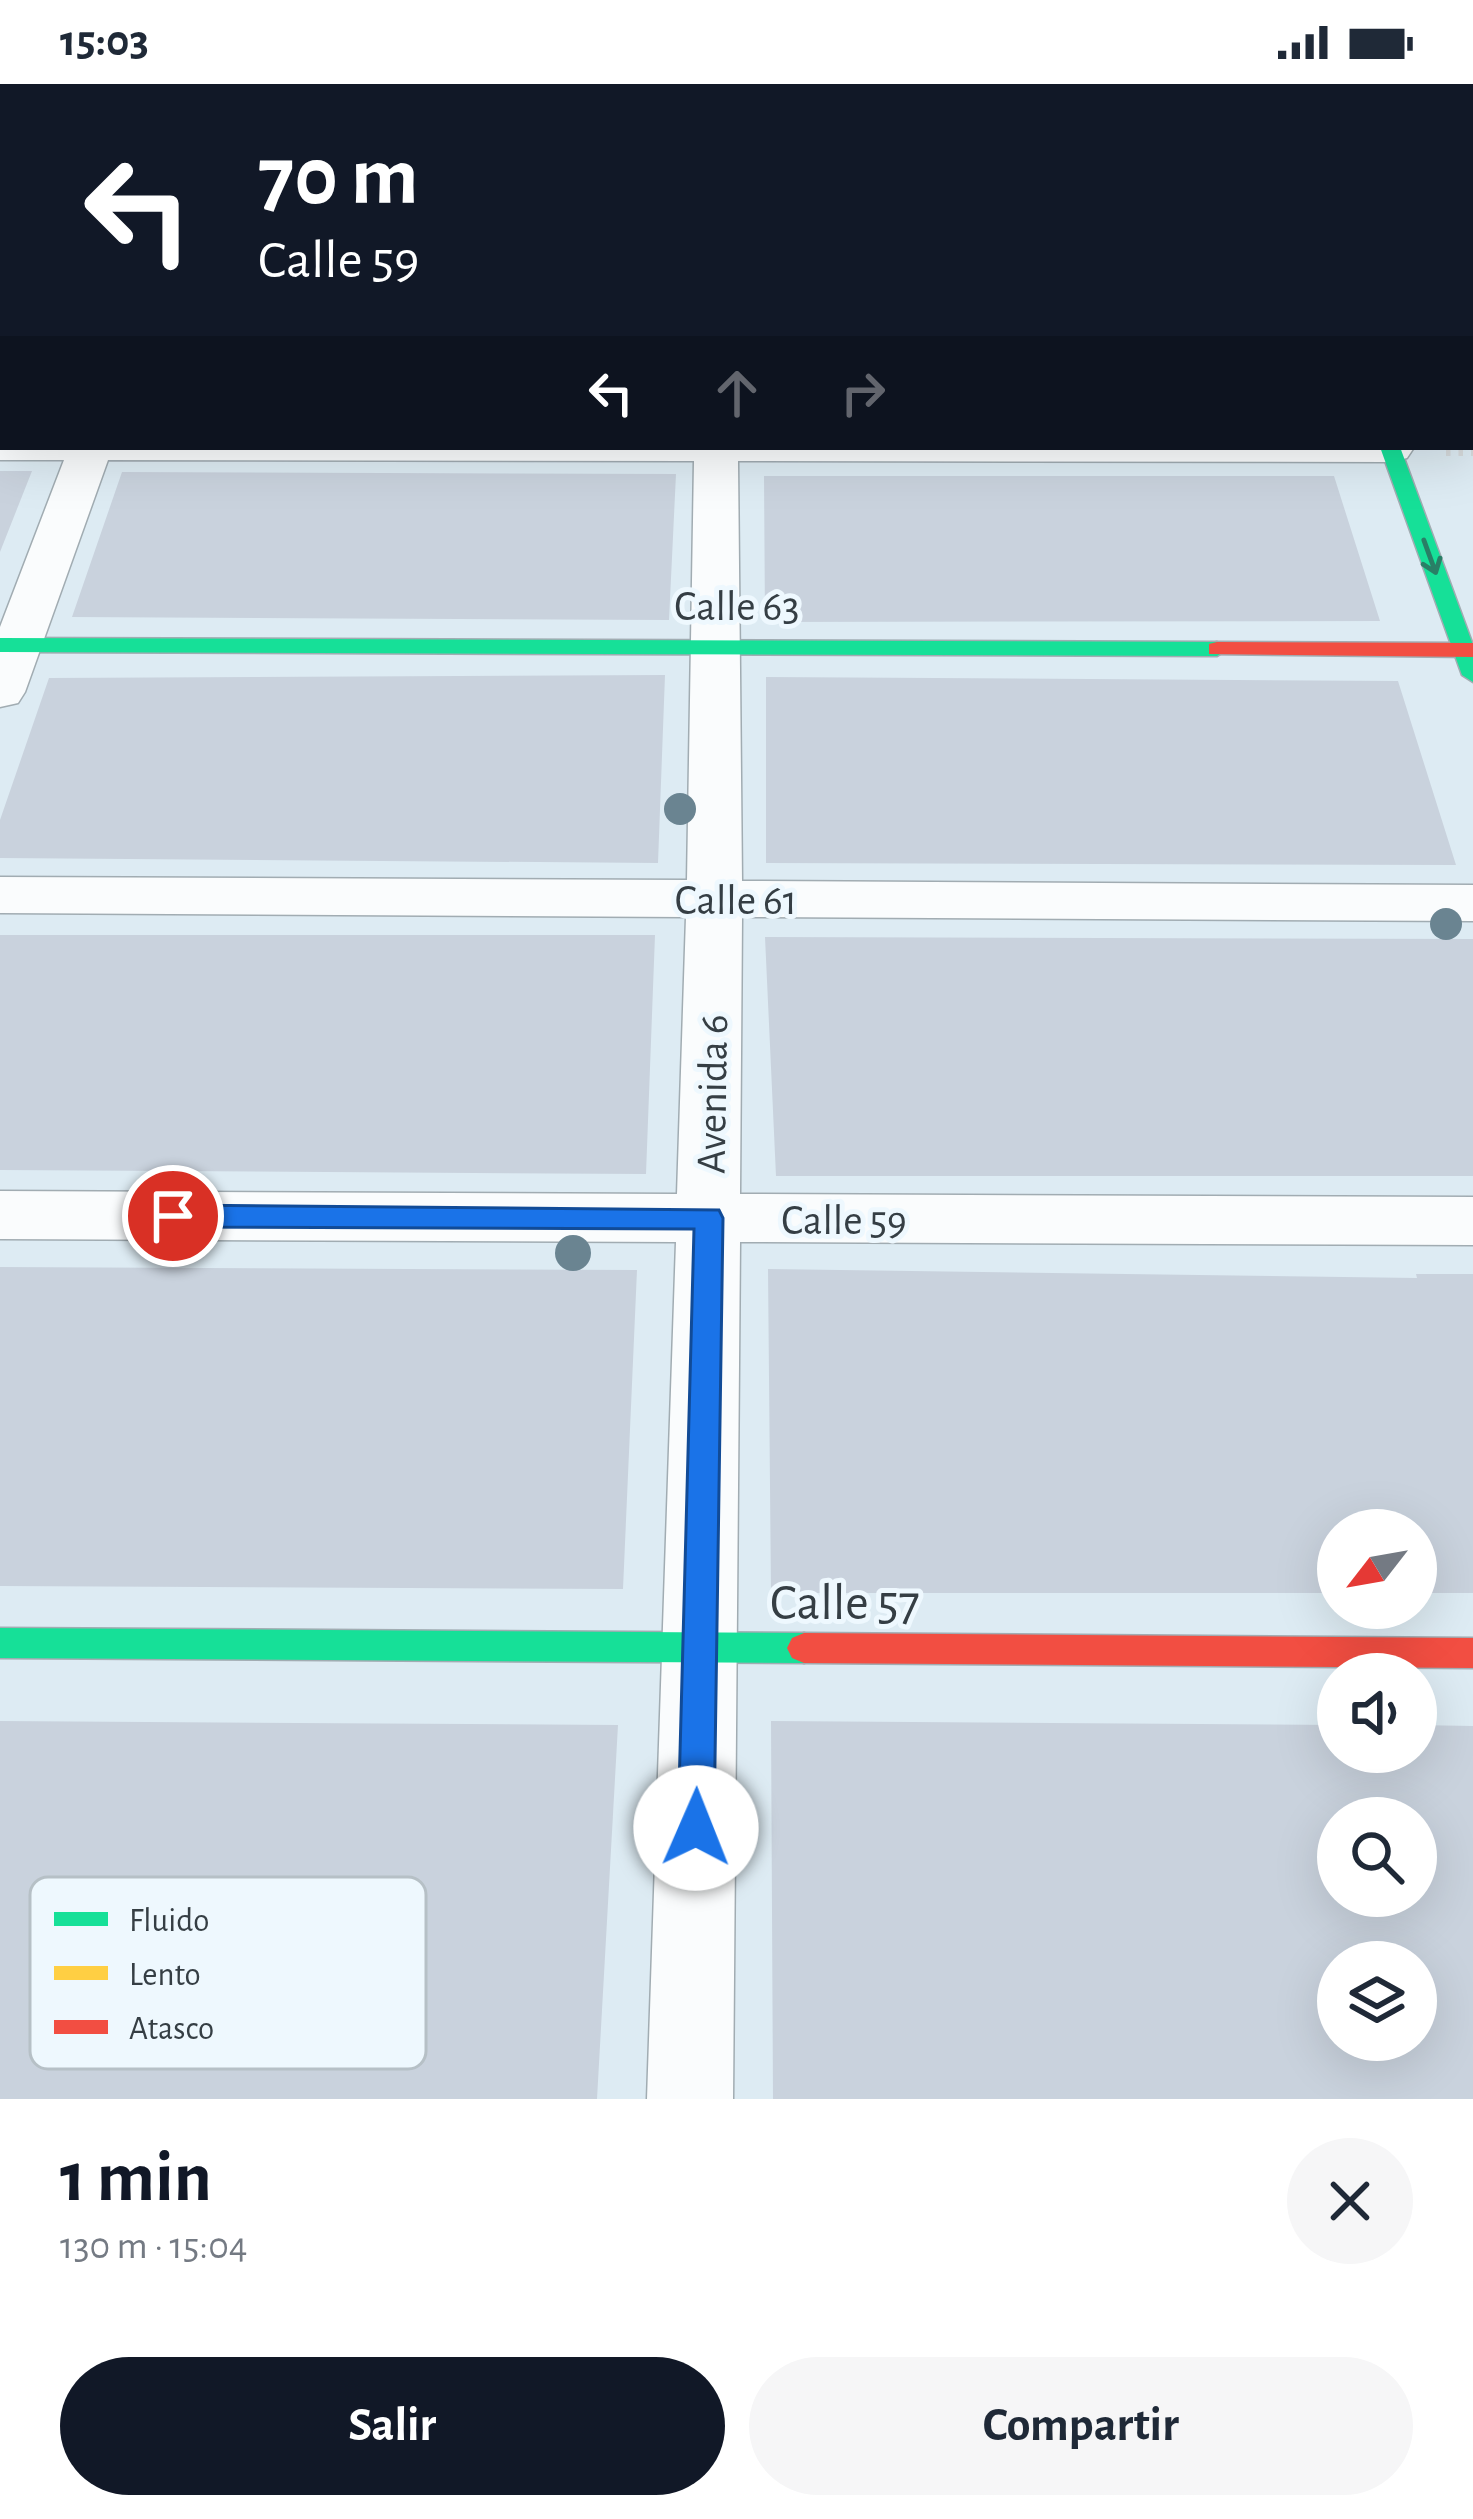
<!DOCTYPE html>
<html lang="es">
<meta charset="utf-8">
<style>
body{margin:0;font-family:"Alegreya Sans",sans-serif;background:#f6f6f7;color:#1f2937;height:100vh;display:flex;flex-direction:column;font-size:45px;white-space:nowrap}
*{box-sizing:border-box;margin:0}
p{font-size:39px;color:#747a83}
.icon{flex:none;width:66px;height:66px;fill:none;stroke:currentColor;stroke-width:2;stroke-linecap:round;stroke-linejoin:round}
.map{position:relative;height:2015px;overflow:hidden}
.panel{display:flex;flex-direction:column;background:#fff;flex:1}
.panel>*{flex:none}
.guide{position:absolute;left:0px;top:0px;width:1473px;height:366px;box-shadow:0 12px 48px #0002;background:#111827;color:#fff;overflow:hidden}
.needle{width:78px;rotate:239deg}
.tools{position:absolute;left:1317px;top:1425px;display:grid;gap:24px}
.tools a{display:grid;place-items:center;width:120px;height:120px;border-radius:50%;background:#fff;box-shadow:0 12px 48px #0002;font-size:60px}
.pin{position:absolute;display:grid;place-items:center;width:102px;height:102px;color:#fff;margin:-51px;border:6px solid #fff;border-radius:50%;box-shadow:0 3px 12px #0007}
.me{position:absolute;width:132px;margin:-66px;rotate:1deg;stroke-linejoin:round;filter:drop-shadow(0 0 9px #0008)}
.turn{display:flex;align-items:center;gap:42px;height:252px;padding:0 60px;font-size:54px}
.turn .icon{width:156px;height:156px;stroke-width:2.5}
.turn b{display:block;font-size:84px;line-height:102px}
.lanes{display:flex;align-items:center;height:114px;padding:0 60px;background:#0003;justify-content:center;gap:60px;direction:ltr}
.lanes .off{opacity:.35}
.round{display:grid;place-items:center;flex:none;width:126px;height:126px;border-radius:63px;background:#f6f6f7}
.headline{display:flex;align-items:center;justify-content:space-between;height:204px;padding:0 60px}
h1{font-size:72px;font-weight:600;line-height:90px;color:#111827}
.action{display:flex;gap:24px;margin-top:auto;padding:24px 60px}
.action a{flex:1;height:138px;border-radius:72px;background:#111827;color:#fff;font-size:48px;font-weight:600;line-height:138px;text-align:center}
.action a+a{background:#f6f6f7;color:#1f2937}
.status{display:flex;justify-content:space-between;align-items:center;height:84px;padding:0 60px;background:#fff;direction:ltr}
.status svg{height:33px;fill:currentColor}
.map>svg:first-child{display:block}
</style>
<div class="status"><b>15:03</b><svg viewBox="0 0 49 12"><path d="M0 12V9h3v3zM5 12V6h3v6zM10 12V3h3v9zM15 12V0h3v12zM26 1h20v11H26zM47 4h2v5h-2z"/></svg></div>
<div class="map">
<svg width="1473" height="2015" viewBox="0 0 1473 2015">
<rect width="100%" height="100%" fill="#ddebf3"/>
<path fill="#c9d2dd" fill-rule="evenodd" d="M0 387H32L0 468Z
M122 388 676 390 669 536 72 533Z
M764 392H1334L1380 537 765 538Z
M665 591 658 779 0 774V736L49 594Z
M766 593 1398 597 1456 781 766 779Z
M0 851H655L646 1090 0 1086Z
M765 853 1473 855V1092H776Z
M0 1183 637 1186 623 1505 0 1502Z
M768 1185 1417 1194 1416 1190H1473V1509H1416V1446H1338V1509H771Z
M0 1637 618 1641 597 2015H0Z
M771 1637 1338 1641V1668H1416V1641L1473 1642V2015H773ZM1338 1734H1416V1812H1338ZM1338 1878H1416V1956H1338Z"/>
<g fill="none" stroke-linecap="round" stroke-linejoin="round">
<g stroke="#a1acb2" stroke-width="3">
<path id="lane" d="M465 363 454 371 443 364V363Z
M727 363 716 371 705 364V363Z"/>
</g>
<g stroke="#a1acb2" stroke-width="3">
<path id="street" d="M709 0H743V3H709Z
M0 55H3V77H0Z
M1470 59H1473V81H1470Z
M0 188H3V212H0Z
M1470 192H1473V216H1470Z
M0 350 3 363 1413 365 1407 374 1391 378 738 377 742 797 1473 801V837L742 833 740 1110 1473 1113V1161L740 1158 733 2015H647L676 1158 0 1155V1107L677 1110 686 833 0 829V793L687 796 694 377 108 376 25 608 18 619 0 623V543L64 376H0Z"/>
</g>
<g stroke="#a1acb2" stroke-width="3">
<path id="fast" d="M1343 0H1359L1360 3H1344Z
M1380 363H1400L1473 561V598L1462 591Z
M0 554 1217 558 1228 565 1217 572 0 568Z
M0 1544 804 1549 816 1554 821 1564 816 1574 804 1579 0 1574Z"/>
</g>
<g stroke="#a1acb2" stroke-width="3">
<path id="slow" d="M1251 0H1267L1268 3H1252Z"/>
</g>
<g stroke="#a1acb2" stroke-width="3">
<path id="jam" d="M1470 273 1473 274V293L1470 292Z
M1217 558 1473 559V573L1209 570V560Z
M804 1549 1473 1554V1584L804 1579 792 1574 787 1564 792 1554Z"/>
</g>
<path stroke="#d6dadc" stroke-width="6" stroke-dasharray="4.5 8" stroke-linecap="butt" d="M1446 369H1473"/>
<use href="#lane" fill="#fafcfd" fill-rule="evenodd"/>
<use href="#street" fill="#fafcfd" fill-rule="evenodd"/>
<use href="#fast" fill="#16e098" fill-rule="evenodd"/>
<use href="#slow" fill="#ffcf43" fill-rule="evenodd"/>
<use href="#jam" fill="#f24e42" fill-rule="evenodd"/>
</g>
<g fill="#6a8491">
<circle cx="680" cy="725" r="16"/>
<circle cx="1446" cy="840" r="16"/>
<circle cx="573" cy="1169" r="18"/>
</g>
<defs><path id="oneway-shaft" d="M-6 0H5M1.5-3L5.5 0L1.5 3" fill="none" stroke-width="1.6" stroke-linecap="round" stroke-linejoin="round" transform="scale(3)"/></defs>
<use stroke="#297f66" href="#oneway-shaft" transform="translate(1430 473) rotate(70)"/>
<path fill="#1a73e8" stroke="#114b97" stroke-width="3" d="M173 1121 719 1126 723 1134 714 1744 709 1756 696 1761 683 1756 678 1744 694 1145 173 1143 159 1132Z"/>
<g text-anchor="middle" stroke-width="10" stroke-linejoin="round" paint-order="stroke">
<g font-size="42" fill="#353e44" stroke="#eef8fe">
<text x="737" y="536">Calle 63</text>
<text x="736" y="830">Calle 61</text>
<text transform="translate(711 1010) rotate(-89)" y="15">Avenida 6</text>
<text x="844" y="1150">Calle 59</text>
</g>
<g font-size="51" fill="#353e44" stroke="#eef8fe">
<text x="845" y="1535">Calle 57</text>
</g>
</g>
<rect x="30" y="1793" width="396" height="192" rx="18" fill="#eef8fe" stroke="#b6c0c6" stroke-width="3"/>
<rect x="54" y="1828" width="54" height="14" fill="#16e098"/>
<rect x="54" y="1882" width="54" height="14" fill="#ffcf43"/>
<rect x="54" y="1936" width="54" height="14" fill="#f24e42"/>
<g font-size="33" fill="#353e44">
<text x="129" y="1847">Fluido</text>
<text x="129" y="1901">Lento</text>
<text x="129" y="1955">Atasco</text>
</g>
</svg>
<div class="tools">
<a><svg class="needle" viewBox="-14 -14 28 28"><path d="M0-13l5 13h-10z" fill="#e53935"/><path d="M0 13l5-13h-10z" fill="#747a83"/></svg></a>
<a><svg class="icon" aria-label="sound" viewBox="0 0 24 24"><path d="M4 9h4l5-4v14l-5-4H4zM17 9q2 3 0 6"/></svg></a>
<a><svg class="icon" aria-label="search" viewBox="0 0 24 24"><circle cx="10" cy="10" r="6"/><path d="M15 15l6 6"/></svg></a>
<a><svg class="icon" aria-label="layers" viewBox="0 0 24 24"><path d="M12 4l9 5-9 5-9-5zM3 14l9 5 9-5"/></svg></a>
</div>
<div class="pin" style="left:173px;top:1132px;background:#d93025"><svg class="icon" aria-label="arrive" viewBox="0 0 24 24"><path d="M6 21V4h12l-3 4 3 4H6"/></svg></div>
<svg class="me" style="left:696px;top:1744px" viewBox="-20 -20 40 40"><circle r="19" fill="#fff"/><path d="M0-13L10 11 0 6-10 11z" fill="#1a73e8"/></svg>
<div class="guide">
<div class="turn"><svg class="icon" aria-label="left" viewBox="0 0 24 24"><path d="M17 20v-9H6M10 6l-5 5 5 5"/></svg><div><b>70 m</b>Calle 59</div></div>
<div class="lanes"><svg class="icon" aria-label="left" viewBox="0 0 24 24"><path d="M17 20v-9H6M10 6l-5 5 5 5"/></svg><svg class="icon off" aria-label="ahead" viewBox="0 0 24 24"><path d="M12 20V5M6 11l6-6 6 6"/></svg><svg class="icon off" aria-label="right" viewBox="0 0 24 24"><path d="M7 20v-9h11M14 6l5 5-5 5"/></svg></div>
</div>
</div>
<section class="panel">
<div class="headline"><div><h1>1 min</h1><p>130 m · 15:04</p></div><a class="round"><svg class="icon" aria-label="close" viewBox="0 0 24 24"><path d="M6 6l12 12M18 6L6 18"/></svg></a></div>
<div class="action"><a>Salir</a><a>Compartir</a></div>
</section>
